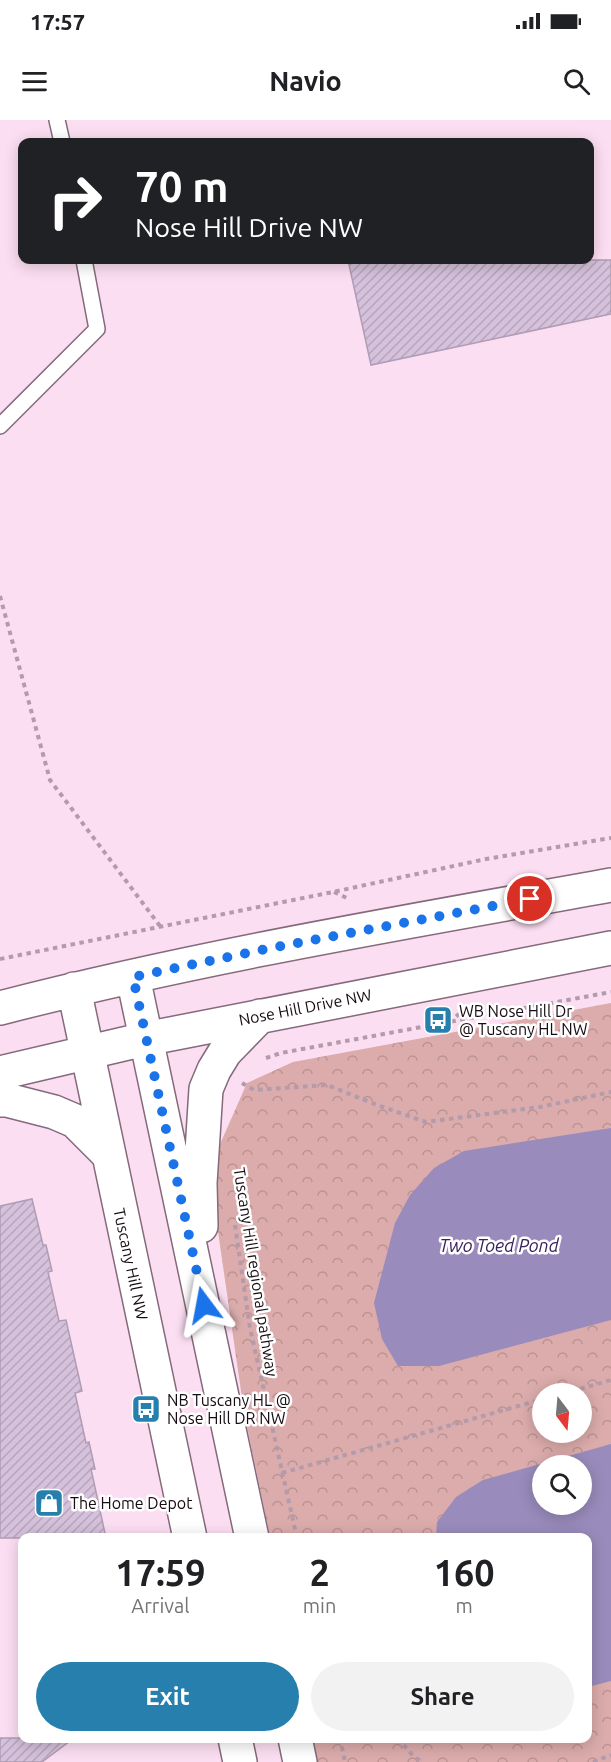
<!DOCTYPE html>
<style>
body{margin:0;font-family:Ubuntu,sans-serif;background:#f2f2f2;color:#202124;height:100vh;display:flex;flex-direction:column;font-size:22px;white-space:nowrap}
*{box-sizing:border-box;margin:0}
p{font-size:20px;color:#757577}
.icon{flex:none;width:33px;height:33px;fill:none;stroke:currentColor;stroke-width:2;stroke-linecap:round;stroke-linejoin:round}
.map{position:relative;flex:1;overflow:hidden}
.sheet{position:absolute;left:18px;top:1413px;width:574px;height:210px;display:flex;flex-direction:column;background:#fff;border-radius:12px;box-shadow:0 3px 15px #0003}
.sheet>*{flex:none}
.top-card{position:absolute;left:18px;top:18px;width:576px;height:126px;border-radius:12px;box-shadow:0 3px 15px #0003;background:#202124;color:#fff;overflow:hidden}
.needle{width:39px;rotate:164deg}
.fabs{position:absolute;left:532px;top:1263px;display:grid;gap:12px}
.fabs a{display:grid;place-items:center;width:60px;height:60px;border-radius:50%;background:#fff;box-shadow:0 3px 15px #0003;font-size:30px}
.pin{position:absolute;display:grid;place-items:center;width:51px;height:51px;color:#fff;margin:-26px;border:3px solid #fff;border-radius:50%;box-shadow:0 2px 6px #0007}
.me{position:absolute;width:66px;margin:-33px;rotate:347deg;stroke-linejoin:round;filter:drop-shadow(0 0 4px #0008)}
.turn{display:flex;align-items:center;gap:21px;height:126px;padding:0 18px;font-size:27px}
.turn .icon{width:78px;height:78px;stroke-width:2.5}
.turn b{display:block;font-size:42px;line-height:51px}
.eta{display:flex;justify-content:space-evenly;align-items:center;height:102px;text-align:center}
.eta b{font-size:36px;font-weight:700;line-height:42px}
.button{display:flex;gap:12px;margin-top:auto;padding:12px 18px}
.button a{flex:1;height:69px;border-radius:36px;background:#267fad;color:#fff;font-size:24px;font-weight:700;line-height:69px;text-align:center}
.button a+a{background:#f2f2f2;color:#202124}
.status{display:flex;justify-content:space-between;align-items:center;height:42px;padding:0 30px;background:#fff;direction:ltr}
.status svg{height:16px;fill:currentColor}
header{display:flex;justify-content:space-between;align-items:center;height:78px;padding:0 18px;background:#fff;font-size:27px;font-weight:700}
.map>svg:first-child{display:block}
</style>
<div class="status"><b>17:57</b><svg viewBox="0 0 49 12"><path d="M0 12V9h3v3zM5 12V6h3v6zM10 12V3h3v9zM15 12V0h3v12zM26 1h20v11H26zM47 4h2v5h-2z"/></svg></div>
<header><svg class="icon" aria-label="menu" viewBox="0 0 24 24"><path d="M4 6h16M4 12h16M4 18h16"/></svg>Navio<svg class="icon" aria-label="search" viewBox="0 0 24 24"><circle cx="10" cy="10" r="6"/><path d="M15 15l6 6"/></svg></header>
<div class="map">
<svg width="611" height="1642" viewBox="0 0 611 1642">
<defs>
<pattern id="park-crowns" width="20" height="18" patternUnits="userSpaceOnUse" patternTransform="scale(1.5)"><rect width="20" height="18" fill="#dbacab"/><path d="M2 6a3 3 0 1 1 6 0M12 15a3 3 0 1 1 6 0" fill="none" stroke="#bb9392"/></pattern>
<pattern id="building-hatch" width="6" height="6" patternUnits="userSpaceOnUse" patternTransform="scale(1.5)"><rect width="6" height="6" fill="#d5c1db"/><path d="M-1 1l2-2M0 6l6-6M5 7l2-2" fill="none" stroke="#b6a5bb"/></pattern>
</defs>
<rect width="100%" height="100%" fill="#fcdef2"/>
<path fill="url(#park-crowns)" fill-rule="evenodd" d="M611 883V1642H318L313 1619 588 1618V1418L270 1417 244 1292 209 1049 247 963 293 942ZM543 1274H582V1312H543ZM543 1346H582V1384H543Z"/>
<path fill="#998bbb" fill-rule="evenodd" d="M611 1008V1200L439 1246H398L382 1219 374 1183 395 1103 410 1075 434 1048 464 1031Z
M611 1324V1561L588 1567V1418L436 1417 437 1402 456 1377 483 1360ZM543 1346H582V1384H543Z"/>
<path fill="url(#building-hatch)" stroke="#af9cb5" stroke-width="1.5" d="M348 140H611V194L371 245Z
M32 1079 43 1125H46L52 1151 48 1152 59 1201 66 1200 82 1271 75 1273 86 1323 89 1322 95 1349H91L106 1418H0V1086Z
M0 1618H74L42 1642H0Z"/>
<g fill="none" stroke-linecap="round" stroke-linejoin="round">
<g stroke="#846a7b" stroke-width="18">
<path id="service" d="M57 0 62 22
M0 306 97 209 84 140"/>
</g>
<g stroke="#846a7b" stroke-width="36">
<path id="tertiary" d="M133 857 252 1418
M74 869 190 1418
M0 888C201 836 407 802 611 765
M0 953 145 919 611 828
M0 980H7L54 992 75 1001 108 1034
M201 1106 200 1063 206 969 214 950 225 932 260 896
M235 1618 240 1642
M295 1618 300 1642"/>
</g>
<path stroke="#b39bab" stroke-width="4" stroke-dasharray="4.5 4.5" stroke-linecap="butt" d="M0 476 50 660 160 806
M334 772 349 779
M0 839 333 772 486 739 611 718
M449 902 464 890
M266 938 281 933 611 872
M242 963 254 970 327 965 377 985 426 1002 540 987 611 972
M235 1105 250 1208 297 1418
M563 1274 611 1260
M282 1353 543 1279
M340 1618 345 1642
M398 1618 413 1636 422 1642
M593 1642 611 1635"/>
<use href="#service" stroke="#fff" stroke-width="15"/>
<use href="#tertiary" stroke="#fff" stroke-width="33"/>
</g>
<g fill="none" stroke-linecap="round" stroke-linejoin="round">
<path stroke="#1a73e8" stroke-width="10" stroke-dasharray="0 18" d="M204 1185 133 857 271 828 530 779"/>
</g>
<defs>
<g id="bus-square" transform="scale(1.5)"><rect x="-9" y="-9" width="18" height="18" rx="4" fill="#267fad" stroke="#fff"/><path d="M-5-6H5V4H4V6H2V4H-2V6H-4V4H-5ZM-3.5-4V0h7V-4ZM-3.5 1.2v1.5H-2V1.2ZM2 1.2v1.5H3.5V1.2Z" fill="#fff"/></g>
<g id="shop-square" transform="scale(1.5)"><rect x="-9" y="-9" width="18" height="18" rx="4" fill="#267fad" stroke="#fff"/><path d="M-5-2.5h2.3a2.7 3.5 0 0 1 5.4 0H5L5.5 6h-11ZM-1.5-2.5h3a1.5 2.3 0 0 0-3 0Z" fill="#fff"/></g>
</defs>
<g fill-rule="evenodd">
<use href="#bus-square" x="438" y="900"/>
<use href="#bus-square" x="146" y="1289"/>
<use href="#shop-square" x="49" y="1383"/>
</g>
<g text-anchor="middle" stroke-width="5" stroke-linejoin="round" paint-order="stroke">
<g font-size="16" fill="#160c13" stroke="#fff">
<text transform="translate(305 887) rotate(-11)" y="6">Nose Hill Drive NW</text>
<text transform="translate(131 1144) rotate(78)" y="6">Tuscany Hill NW</text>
<text transform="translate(256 1152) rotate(81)" y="6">Tuscany Hill regional pathway</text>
</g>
<g font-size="16" fill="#160c13" stroke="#fff" text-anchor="start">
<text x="459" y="897">WB Nose Hill Dr<tspan x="459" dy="18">@ Tuscany HL NW</tspan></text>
<text x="167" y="1286">NB Tuscany HL @<tspan x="167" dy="18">Nose Hill DR NW</tspan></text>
<text x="70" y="1389">The Home Depot</text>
</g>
<g font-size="18" font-style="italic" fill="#39225e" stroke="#fff">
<text x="499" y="1132">Two Toed Pond</text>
</g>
</g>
</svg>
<div class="fabs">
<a><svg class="needle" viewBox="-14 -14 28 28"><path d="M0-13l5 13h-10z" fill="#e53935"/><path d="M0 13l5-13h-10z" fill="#757577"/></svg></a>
<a><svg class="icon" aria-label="search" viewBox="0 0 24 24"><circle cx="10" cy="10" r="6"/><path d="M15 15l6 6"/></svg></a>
</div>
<div class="pin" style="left:530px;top:779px;background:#d93025"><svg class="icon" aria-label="arrive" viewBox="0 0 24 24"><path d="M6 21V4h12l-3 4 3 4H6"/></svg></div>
<svg class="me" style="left:204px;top:1185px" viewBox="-20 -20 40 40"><path d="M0-17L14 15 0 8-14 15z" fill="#1a73e8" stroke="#fff" stroke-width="4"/></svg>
<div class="top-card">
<div class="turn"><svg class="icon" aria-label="right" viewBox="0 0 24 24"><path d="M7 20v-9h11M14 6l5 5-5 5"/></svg><div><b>70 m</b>Nose Hill Drive NW</div></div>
</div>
<section class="sheet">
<div class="eta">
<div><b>17:59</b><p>Arrival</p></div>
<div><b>2</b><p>min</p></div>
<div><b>160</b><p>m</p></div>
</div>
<div class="button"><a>Exit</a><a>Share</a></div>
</section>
</div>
